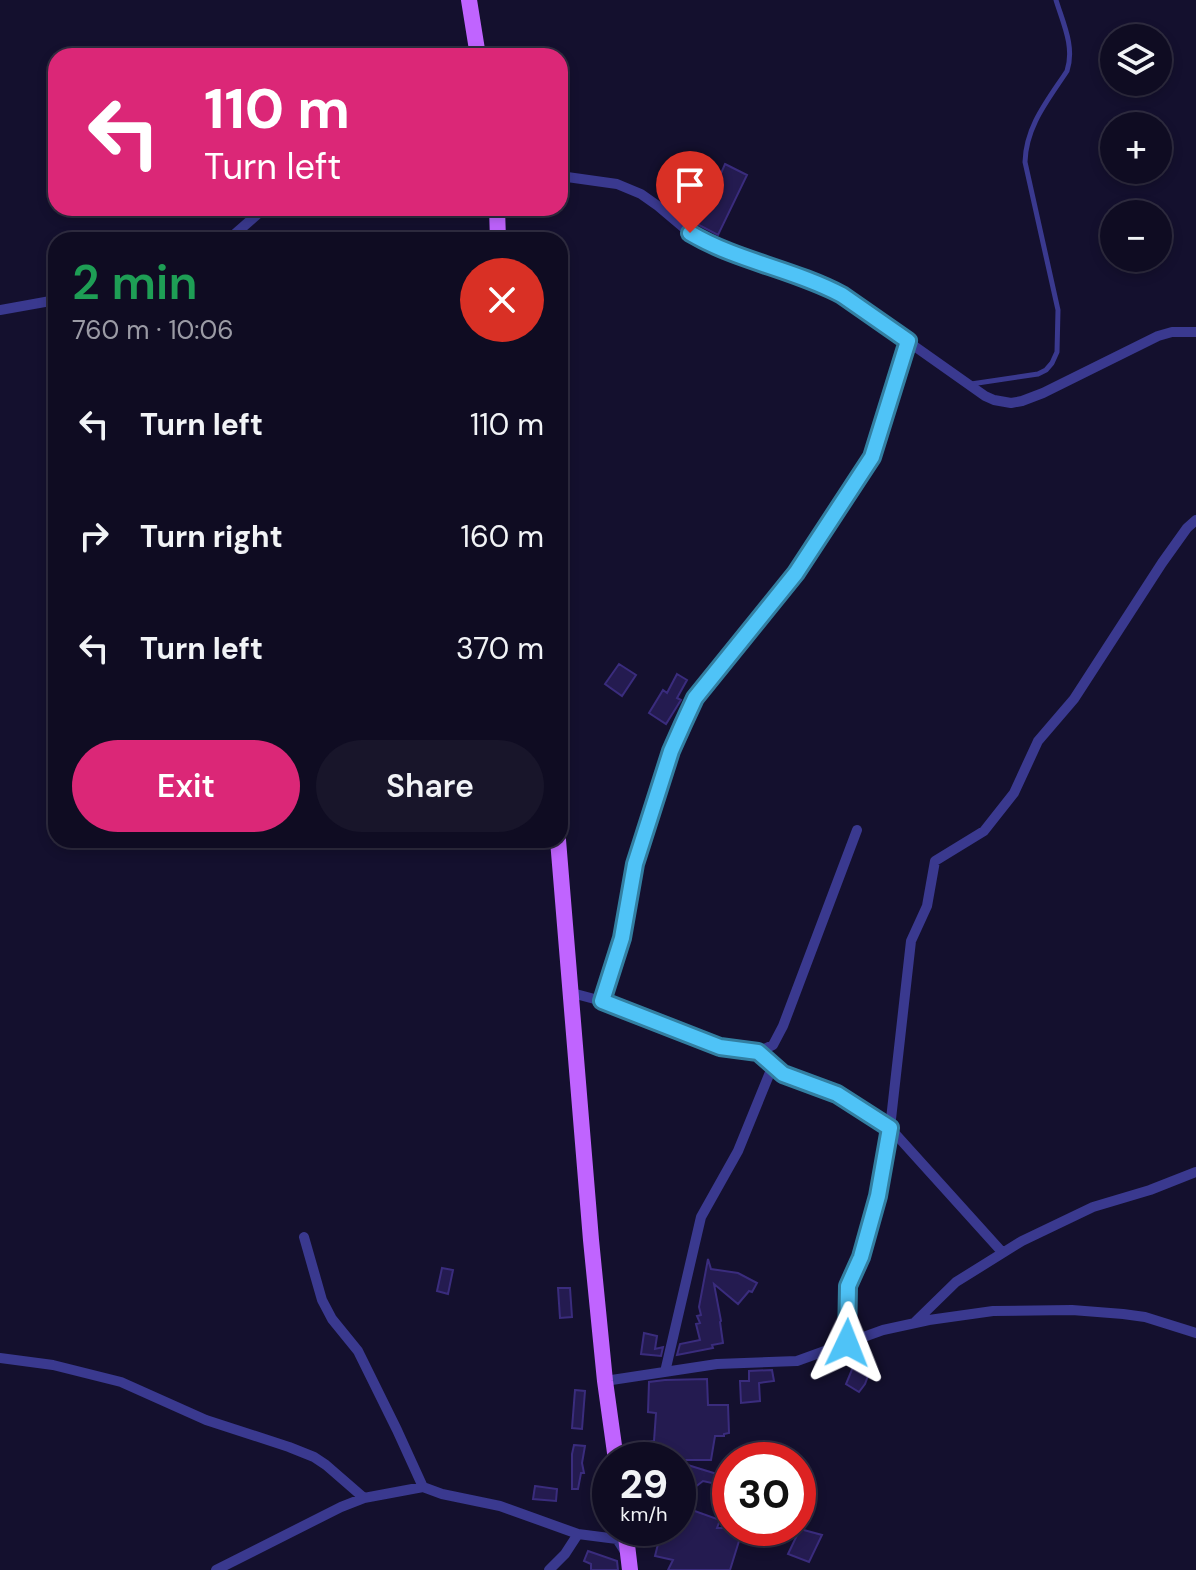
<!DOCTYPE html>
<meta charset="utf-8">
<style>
body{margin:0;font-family:"DM Sans",sans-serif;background:#18152a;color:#f1f3f6;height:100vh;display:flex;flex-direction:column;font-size:30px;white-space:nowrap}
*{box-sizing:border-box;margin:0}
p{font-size:26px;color:#9b9ba5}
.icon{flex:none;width:44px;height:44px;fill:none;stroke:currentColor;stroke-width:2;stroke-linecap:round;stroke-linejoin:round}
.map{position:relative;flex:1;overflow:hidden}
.panel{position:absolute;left:48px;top:232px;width:520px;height:616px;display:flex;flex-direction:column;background:#0f0c22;border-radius:24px;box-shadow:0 4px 12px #0003,0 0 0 2px #2f2c40}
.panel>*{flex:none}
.hud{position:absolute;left:48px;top:48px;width:520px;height:168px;border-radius:24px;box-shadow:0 4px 12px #0003,0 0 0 2px #2f2c40;background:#db2777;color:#fff;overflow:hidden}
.buttons{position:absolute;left:1100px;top:24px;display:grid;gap:16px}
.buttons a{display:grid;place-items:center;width:72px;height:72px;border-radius:50%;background:#0f0c22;box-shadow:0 4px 12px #0003,0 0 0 2px #2f2c40;font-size:40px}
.speed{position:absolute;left:592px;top:1442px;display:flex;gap:16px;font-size:40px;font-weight:700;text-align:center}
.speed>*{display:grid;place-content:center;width:104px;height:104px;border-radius:50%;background:#0f0c22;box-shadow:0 4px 12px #0003,0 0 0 2px #2f2c40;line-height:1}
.speed small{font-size:20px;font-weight:400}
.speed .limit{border:12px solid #d22;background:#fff;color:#111}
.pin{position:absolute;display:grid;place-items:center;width:68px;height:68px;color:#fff;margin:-82px -34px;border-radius:50% 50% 50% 0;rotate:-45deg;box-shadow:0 0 8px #0007}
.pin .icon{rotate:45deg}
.me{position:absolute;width:88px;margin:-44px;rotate:2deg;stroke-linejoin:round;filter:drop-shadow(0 0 6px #0008)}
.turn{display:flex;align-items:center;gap:28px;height:168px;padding:0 24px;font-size:36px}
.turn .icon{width:104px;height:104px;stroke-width:2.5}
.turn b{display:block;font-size:56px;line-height:68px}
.round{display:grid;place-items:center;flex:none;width:84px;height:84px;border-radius:42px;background:#18152a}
.headline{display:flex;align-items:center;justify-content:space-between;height:136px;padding:0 24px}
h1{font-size:48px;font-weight:600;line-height:60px;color:#1e9e55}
.action{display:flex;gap:16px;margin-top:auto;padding:16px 24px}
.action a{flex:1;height:92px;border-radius:48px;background:#db2777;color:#fff;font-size:32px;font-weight:600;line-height:92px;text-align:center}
.action a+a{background:#18152a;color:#f1f3f6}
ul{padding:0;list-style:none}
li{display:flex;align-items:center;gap:24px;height:112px;padding:0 24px}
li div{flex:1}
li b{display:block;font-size:30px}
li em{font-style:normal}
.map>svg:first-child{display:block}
</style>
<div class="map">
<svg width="1196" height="1570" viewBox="0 0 1196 1570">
<rect width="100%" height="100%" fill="#14102e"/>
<path fill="#241b50" stroke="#3a2c7d" stroke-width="2" d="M725 164 747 175 718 235 695 223 703 207 693 202 703 183 715 187Z
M619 664 636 675 622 696 605 684Z
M677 674 687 680 677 698 681 700 666 724 649 713 663 690 667 693Z
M708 1259 711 1269 738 1273 757 1283 752 1292 749 1291 738 1304 714 1284 721 1321 720 1322 723 1343 712 1345 713 1348 677 1355 680 1344 700 1340 696 1324 700 1323 697 1316 701 1315 699 1307Z
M442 1268 453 1270 448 1294 437 1291Z
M558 1288H570L572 1317 560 1318Z
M644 1333 657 1336 655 1349 663 1347 661 1356 641 1354Z
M853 1367 869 1373 865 1384 859 1392 846 1384Z
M772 1370 774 1381 759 1383 760 1401 741 1403 740 1381H749V1371Z
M707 1379 708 1405H728L729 1433 724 1434V1436H715L711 1460H650L646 1442 654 1441 656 1413 648 1412 649 1382 665 1380Z
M575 1390 585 1391 582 1429 572 1428Z
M574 1445 585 1446 582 1463 584 1473H581L578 1489H572V1454Z
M678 1462 730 1478V1487L703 1481 694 1488 678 1470Z
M535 1486 557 1489 556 1501 533 1499Z
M678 1505 720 1520 717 1528H743L730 1570H668L673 1560 655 1556 662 1528H678Z
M800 1529 822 1535 809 1562 788 1554Z
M588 1551 617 1561 618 1570H591V1564L584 1561Z"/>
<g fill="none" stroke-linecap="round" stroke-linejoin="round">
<path stroke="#3a398f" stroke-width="5" d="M971 384 1038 374 1046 370 1052 363 1057 352 1058 310 1025 162C1026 126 1048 100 1067 71 1075 47 1063 23 1056 0"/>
<path stroke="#3a398f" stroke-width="10" d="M560 176 617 184 641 194 658 206 690 233 705 242 762 264 805 277 842 295 985 396 994 400 1011 403 1022 401 1043 393 1158 336 1172 332H1196
M228 240 260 212 272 208
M0 310 56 300
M572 993 602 1001 720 1047 758 1052 773 1045 783 1026 857 830
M602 1001 622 938 635 864 671 751 695 698 796 573 872 457 908 341
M758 1052 783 1074 837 1094 890 1128 878 1196 861 1257 848 1286 847 1343
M304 1237 322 1300 332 1319 358 1351 397 1430 423 1487
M1002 1252 890 1128 911 941 927 906 935 861 984 831 1014 793 1038 741 1074 699 1162 563 1187 528 1196 520
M915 1322 956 1282 1022 1241 1093 1207 1150 1190 1196 1172
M0 1358 53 1365 121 1382 206 1420 289 1447 314 1457 326 1465 364 1498
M665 1372 701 1217 738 1151 773 1065
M605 1381 717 1364 797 1361 883 1330 929 1320 993 1311 1072 1310 1123 1314 1145 1317 1196 1333
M216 1570 341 1507 364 1498 423 1487 442 1494 500 1506 578 1534 617 1539 626 1553
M549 1570 565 1554 578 1534"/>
<path stroke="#c064ff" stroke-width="16" d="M469 0 478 56
M497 208 498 240
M558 840 591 1240 605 1381 616 1460
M625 1528 630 1570"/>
</g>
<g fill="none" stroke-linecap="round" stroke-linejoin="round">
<g stroke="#337fa1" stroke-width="20">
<path id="route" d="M690 233C737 261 793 269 842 295L908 341 872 457 796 573 695 698 683 724 671 751 635 864 622 938 602 1001 720 1047 758 1052 783 1074 837 1094 890 1128 878 1196 861 1257 848 1286 847 1343"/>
</g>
<use href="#route" stroke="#4fc3f7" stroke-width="14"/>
</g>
</svg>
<div class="buttons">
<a><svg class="icon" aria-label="layers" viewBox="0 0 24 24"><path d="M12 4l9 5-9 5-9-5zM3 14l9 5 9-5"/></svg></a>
<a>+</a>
<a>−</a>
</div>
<div class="speed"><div>29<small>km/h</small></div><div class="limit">30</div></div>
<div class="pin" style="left:690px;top:233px;background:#d93025"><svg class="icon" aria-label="arrive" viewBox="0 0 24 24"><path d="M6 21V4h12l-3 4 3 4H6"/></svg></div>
<svg class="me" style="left:847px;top:1343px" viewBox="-20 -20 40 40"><path d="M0-17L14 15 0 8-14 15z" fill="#4fc3f7" stroke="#fff" stroke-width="4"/></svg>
<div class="hud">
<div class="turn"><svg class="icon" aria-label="left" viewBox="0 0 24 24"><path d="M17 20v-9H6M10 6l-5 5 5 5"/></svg><div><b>110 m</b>Turn left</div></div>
</div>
<section class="panel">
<div class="headline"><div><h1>2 min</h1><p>760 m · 10:06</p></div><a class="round" style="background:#d93025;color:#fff"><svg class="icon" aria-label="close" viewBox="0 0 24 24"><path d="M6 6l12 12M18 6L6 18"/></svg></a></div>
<ul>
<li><svg class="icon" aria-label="left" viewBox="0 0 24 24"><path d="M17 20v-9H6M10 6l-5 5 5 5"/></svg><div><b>Turn left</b></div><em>110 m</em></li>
<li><svg class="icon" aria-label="right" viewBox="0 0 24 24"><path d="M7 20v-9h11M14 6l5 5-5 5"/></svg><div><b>Turn right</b></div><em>160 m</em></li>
<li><svg class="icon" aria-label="left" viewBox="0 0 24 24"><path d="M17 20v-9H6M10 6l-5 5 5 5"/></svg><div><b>Turn left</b></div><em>370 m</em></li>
</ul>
<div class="action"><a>Exit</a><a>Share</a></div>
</section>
</div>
